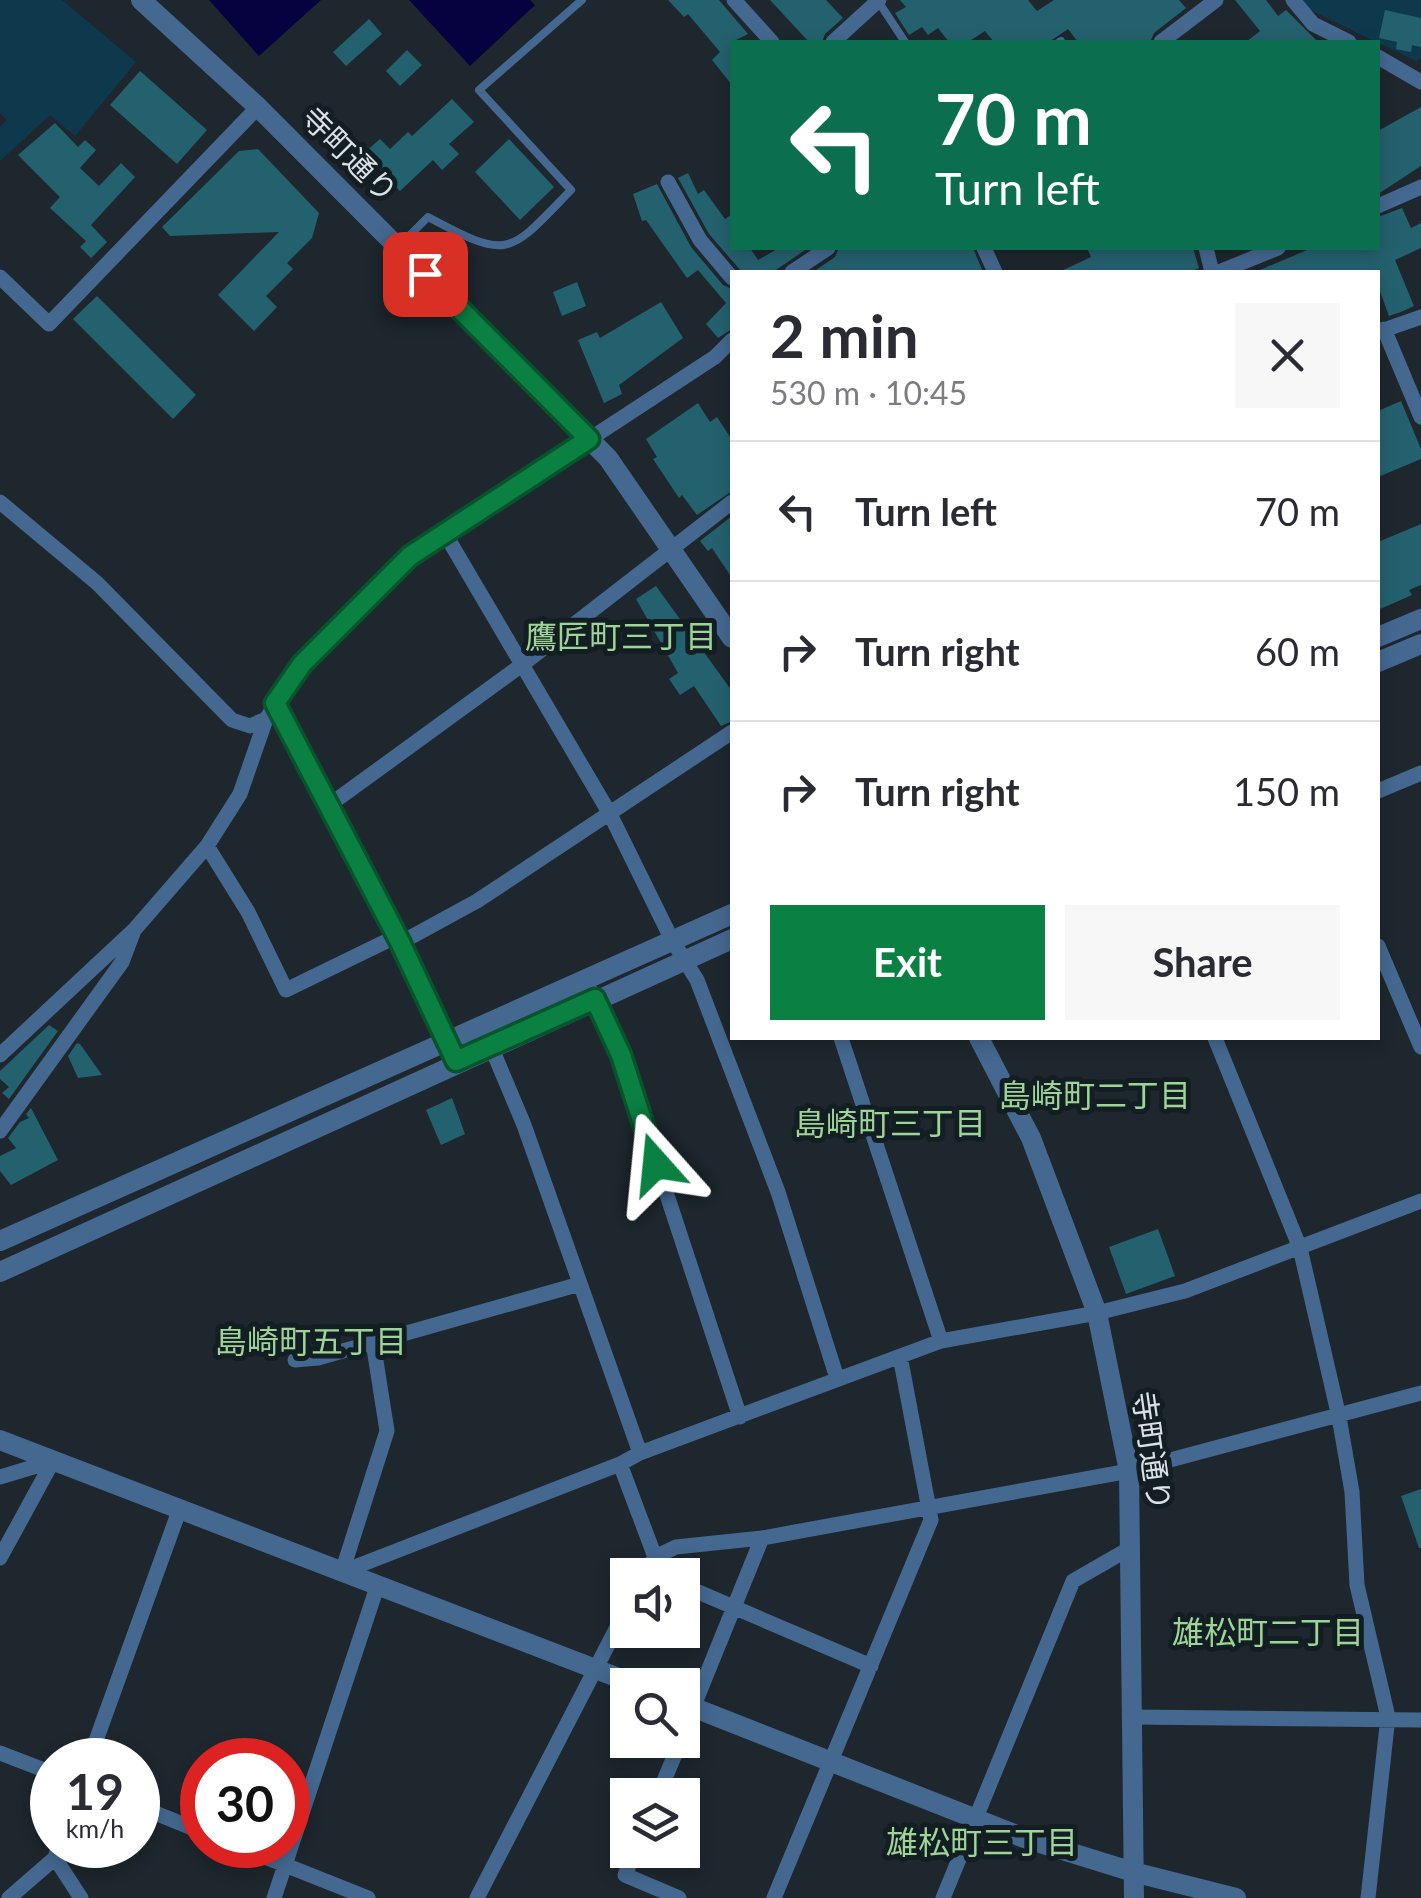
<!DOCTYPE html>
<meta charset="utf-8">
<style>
body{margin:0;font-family:Lato,"Noto Sans JP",sans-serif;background:#f7f7f7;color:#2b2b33;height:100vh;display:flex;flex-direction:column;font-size:38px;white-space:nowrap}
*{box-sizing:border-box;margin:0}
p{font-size:32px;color:#7c7c81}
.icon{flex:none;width:55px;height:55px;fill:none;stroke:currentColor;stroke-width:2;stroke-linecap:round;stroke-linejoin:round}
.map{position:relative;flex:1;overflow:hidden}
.panel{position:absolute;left:730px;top:270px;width:650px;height:770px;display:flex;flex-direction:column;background:#fff;border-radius:0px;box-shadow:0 5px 15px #0003}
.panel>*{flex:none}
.guide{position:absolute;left:730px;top:40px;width:650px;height:210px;border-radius:0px;box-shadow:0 5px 15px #0003;background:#0b6e4f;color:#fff;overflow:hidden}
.controls{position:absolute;left:610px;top:1558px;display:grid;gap:20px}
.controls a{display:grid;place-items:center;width:90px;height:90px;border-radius:0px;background:#fff;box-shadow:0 5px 15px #0003;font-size:50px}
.speed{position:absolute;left:30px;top:1738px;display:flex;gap:20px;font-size:50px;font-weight:700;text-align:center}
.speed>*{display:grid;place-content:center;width:130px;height:130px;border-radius:50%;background:#fff;box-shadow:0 5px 15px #0003;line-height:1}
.speed small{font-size:25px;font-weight:400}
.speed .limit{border:15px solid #d22;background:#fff;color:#111}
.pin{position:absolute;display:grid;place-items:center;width:85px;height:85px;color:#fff;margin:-42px;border-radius:20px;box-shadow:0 5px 15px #0006}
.me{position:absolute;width:110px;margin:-55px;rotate:342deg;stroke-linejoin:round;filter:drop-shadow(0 0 8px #0008)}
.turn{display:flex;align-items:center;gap:35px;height:210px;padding:0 40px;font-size:45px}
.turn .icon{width:130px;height:130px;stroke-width:2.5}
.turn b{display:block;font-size:70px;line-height:85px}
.round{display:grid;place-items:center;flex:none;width:105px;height:105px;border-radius:0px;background:#f7f7f7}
.head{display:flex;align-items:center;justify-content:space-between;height:170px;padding:0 40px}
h1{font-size:60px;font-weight:700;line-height:75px}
.button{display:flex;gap:20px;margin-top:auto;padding:20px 40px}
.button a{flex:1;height:115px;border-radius:0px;background:#0b8043;color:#fff;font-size:40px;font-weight:700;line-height:115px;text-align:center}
.button a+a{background:#f7f7f7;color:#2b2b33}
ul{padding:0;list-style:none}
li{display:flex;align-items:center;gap:30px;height:140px;padding:0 40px;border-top:2px solid #e1e1e2}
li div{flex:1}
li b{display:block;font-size:38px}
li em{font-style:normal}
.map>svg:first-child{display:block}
</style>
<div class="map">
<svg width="1421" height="1898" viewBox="0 0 1421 1898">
<rect width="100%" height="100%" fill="#1d272d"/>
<path fill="#0e394d" d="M0 0H62L136 62 75 136 50 115 0 161V127L7 120 0 113Z
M1302 0H1421V59L1416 61 1310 10Z"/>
<path fill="#05023f" d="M209 0H321L259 56Z
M409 0H530L535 5 470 66Z"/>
<path fill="#24616e" d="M668 0H719L748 34 732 42V85L712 60 720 52 688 14 684 17Z
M770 0H826L843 18 825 34 822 42H809Z
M900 0H1028L1037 11 1054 0H1179L1186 8 1154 33 1150 42H1078L1068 29 1049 42H994L985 31 968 42H949L938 28 928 35 922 27 909 35 895 13 906 7Z
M1235 0H1266L1278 16 1286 10 1318 42H1246L1260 31Z
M1385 10 1421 18V47L1412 45 1411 52 1396 49 1397 42 1379 38Z
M369 19 382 34 346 66 333 52Z
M407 50 422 65 400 86 386 71Z
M140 71 207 130 177 164 110 105Z
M452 99 474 122 449 144 459 154 442 170 433 160 400 191 364 153 380 139 390 149 408 132 412 136Z
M1421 107V166L1378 194V131Z
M55 123 78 147 85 140 96 150 80 168 99 186 121 163 135 177 91 225 107 242 91 258 80 247 86 241 50 208 60 197 18 155Z
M509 139 554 187 520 220 475 172Z
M258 149 319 213 312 238 287 263 293 269 266 296 277 307 254 331 218 295 279 232 170 236 162 227 239 151Z
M688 173 698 194 704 190 725 219 732 214V248H750L758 260 779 248H808L773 272H742L709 234 678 178Z
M657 184 691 247 723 285 732 289V329L718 338 706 324 726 303 698 270 687 278 646 220 642 221 633 194Z
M1402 208 1411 228 1421 223V248L1395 260 1414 306 1401 312 1389 316 1378 286V272H1255L1312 248H1378V217Z
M839 248H973L983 272H813L835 257Z
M1087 248H1193L1199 268 1190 272H1059L1091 257Z
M577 282 586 306 562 316 553 292Z
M97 296 196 395 173 419 73 319Z
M661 302 683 338 619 385 622 394 604 403 578 340 597 332 600 338Z
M1401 401 1421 449V459L1378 477V411Z
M698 403 710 422 717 417 732 440V491L697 515 682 495 679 498 653 459 657 457 646 439Z
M732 516V578L712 548 708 551 700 541Z
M1421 524V585L1409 590 1412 595 1378 610V542Z
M656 586 732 691V721L721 726 694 686 680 695 669 679 678 673 636 599Z
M49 1025 58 1031 9 1099 2 1093 9 1087 0 1079V1071Z
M77 1043 80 1044 102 1075 78 1078 68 1056Z
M452 1098 465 1134 441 1145 426 1110Z
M31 1108 58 1160 11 1185 0 1171V1156L16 1148 8 1138 20 1122 29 1118 26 1114Z
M1158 1229 1175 1276 1126 1294 1109 1247Z
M1421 1489V1548H1419L1401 1496Z"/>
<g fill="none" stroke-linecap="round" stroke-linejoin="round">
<path stroke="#456890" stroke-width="8" d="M878 1 905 42
M1059 42 1061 41
M399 246 428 217C510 261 508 255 571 190L479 90 582 0"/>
<path stroke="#456890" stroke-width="15" d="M734 0 772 42
M1293 0 1313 24 1349 42
M833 42 879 0
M1161 42 1216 0
M1378 57 1421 82
M668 182 700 240 732 278
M1378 206 1421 187
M984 248 995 272
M1206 248 1212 272
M792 272 828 248
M1219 272 1278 248
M0 277 49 324 258 107
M1384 329 1421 417
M1378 332 1421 317
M0 502 97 583 232 720 250 726 266 719
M444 532 610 814 672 940 697 980 778 1192 837 1378
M275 703 397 936 456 1061
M1378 791 1421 773
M328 806 523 664 732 502
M207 846 248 912 286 990 397 936
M400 943 477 901 732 732
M1378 946 1421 1047
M591 991 621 1055 740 1417
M482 1025 524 1125 640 1453
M841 1038 941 1341
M1215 1038 1300 1248 1339 1417 1352 1492 1357 1585 1388 1717 1368 1898
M0 1055 135 929 207 846 240 794 266 719 302 664 411 556 715 357 732 340
M0 1131 122 962 133 933
M295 1360 318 1358 580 1284
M620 1464 655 1557
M0 1477 53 1461
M0 1558 53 1461
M342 1572 620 1464 640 1453 941 1341 1097 1313 1185 1291 1421 1201
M342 1572 387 1431 373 1342
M644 1575 655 1557 676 1547 762 1538 1129 1471 1421 1393
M682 1585 871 1666
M1133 1717 1421 1720
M682 1735 762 1538
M0 1753 52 1773
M89 1760 179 1511
M658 1795 681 1740
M138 1806 202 1832
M235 1845 368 1898
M635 1850 625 1875 679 1898
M55 1858 81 1898
M9 1898 55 1858 59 1845
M274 1898 377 1587
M477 1898 628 1606
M774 1898 931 1520 900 1356
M943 1898 1073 1581 1132 1547"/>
<path stroke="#456890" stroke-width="20" d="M141 0 258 107 608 458 732 638
M1378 637 1421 619
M1378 662 1421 644
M979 1038 1031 1138 1097 1313 1129 1471 1134 1898
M0 1241 732 914
M0 1272 732 939
M0 1440 637 1685
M682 1703 1027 1839 1133 1872 1236 1898"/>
</g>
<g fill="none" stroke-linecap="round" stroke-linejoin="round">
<g stroke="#07532c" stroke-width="25">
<path id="route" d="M425 274 589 439 410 556 302 664 275 703 400 942 456 1061 595 999 621 1055 656 1164"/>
</g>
<use href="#route" stroke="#0b8043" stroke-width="18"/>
</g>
<g text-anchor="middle" stroke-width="10" stroke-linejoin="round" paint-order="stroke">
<g font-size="30" fill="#dbe2e6" stroke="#131e23">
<text transform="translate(349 155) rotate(45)" y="10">寺町通り</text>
<text transform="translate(1151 1451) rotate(82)" y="10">寺町通り</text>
</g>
<g font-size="32" fill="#9fd498" stroke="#131e23">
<text x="621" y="648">鷹匠町三丁目</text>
<text x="1095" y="1107">島崎町二丁目</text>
<text x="890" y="1135">島崎町三丁目</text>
<text x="311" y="1353">島崎町五丁目</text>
<text x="1268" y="1644">雄松町二丁目</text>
<text x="982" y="1854">雄松町三丁目</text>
</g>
</g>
</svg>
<div class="controls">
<a><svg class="icon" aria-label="sound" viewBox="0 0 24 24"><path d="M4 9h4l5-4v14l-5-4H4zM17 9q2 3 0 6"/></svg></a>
<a><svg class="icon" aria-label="search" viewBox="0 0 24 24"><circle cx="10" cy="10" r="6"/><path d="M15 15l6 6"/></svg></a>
<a><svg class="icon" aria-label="layers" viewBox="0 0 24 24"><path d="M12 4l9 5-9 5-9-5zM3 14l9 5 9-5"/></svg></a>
</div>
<div class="speed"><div>19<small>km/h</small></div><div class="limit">30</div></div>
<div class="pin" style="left:425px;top:274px;background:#d93025"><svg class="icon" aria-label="arrive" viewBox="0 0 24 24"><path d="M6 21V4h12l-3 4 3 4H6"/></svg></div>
<svg class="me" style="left:656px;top:1164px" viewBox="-20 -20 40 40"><path d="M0-17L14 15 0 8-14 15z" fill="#0b8043" stroke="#fff" stroke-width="4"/></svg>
<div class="guide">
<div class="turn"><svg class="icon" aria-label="left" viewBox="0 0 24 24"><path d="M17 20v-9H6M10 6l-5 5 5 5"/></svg><div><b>70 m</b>Turn left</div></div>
</div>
<section class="panel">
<div class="head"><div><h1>2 min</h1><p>530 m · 10:45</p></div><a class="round"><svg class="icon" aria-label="close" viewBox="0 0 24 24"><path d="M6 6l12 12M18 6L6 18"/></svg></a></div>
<ul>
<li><svg class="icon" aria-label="left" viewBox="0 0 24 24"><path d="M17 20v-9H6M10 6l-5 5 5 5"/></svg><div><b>Turn left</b></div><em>70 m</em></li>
<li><svg class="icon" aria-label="right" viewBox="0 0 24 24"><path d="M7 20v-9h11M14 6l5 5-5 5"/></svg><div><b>Turn right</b></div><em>60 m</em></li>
<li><svg class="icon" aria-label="right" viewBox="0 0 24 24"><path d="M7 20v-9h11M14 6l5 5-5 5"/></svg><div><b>Turn right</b></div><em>150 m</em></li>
</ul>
<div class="button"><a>Exit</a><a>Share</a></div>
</section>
</div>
